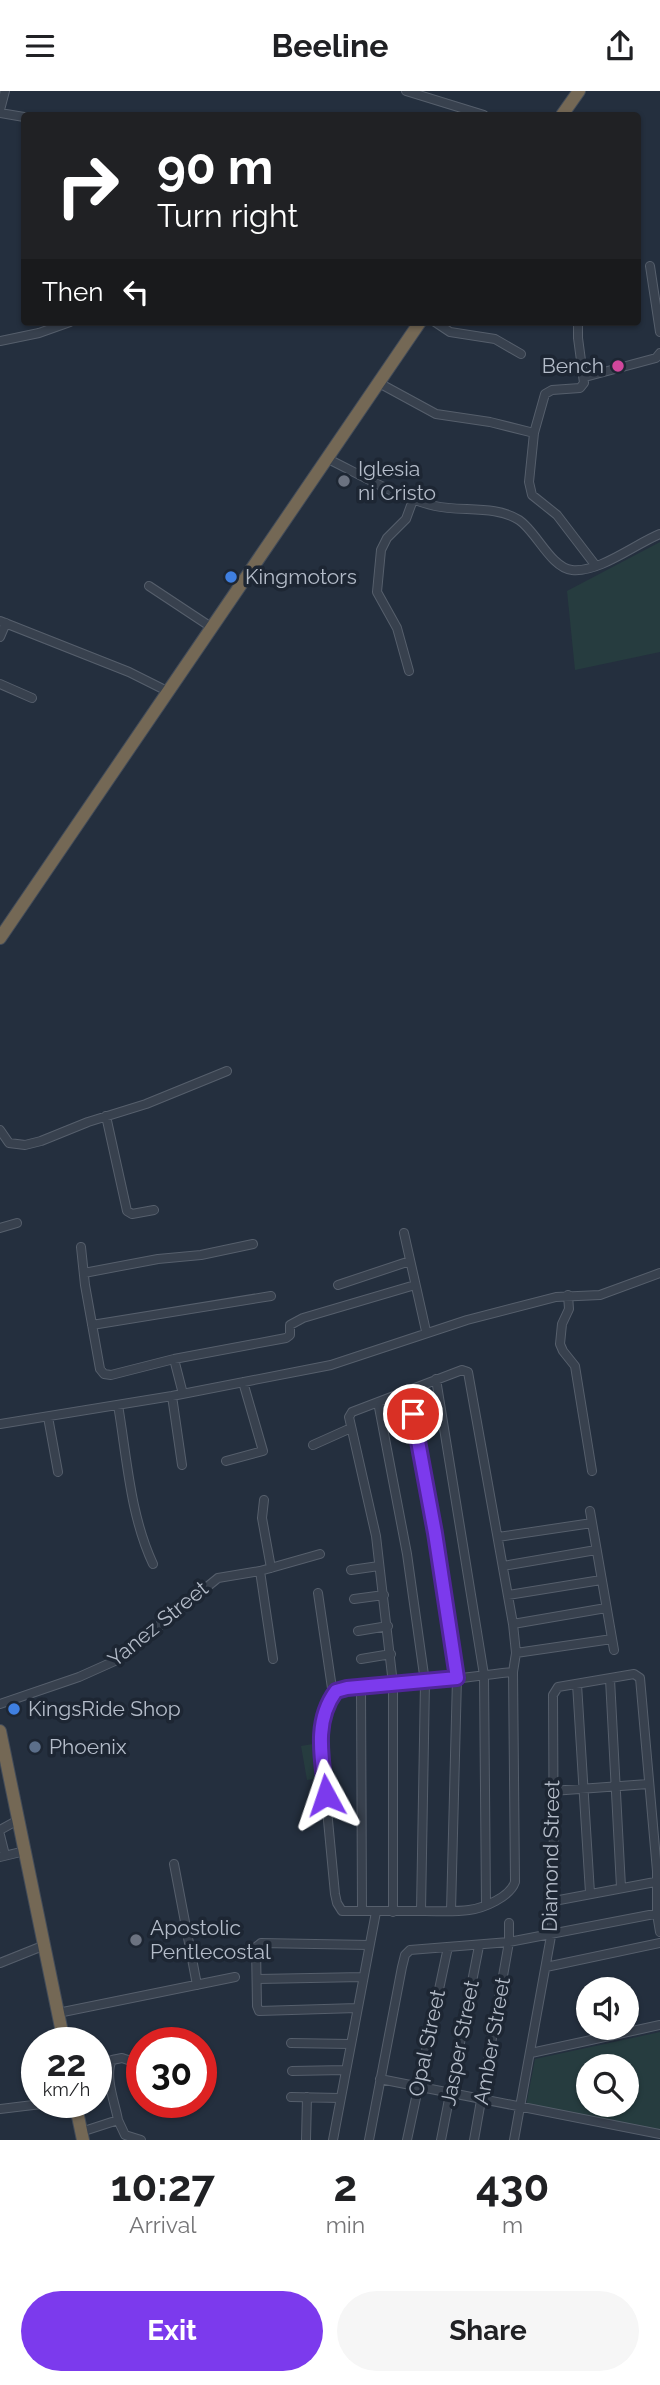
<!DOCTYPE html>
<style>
body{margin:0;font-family:Raleway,sans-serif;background:#f6f6f6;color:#202124;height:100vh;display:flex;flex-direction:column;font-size:26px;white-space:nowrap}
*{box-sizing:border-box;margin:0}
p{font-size:23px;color:#757577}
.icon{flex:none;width:38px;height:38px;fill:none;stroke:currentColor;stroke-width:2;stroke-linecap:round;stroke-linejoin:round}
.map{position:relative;height:2049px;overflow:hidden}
.side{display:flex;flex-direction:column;background:#fff;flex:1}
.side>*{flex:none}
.hud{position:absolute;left:21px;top:21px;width:620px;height:214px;border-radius:7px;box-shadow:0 2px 5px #0004;background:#202124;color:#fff;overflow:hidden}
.controls{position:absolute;left:576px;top:1886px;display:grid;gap:14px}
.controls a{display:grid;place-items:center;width:63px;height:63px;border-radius:50%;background:#fff;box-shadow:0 2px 5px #0004;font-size:35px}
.speed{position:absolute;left:21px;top:1936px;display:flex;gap:14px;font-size:35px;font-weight:700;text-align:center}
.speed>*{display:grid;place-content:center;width:91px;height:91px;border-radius:50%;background:#fff;box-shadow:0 2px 5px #0004;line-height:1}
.speed small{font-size:18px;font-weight:400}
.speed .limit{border:10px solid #d22;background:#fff;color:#111}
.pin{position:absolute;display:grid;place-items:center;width:60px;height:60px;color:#fff;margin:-30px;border:4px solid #fff;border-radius:50%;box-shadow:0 2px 7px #0007}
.me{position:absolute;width:77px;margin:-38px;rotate:355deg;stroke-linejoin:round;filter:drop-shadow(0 0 5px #0008)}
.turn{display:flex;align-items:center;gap:24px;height:147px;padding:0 21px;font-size:32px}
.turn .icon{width:91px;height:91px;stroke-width:2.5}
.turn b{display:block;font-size:49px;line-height:60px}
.then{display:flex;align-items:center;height:66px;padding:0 21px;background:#0003;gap:14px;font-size:26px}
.eta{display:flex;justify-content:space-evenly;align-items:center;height:119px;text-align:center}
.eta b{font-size:42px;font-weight:700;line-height:49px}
.button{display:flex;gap:14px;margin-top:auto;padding:14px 21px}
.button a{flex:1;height:80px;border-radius:42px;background:#7c3aed;color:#fff;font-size:28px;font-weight:700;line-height:80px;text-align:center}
.button a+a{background:#f6f6f6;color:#202124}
header{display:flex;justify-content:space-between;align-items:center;height:91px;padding:0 21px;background:#fff;font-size:32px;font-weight:700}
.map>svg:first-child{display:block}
</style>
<header><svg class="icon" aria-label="menu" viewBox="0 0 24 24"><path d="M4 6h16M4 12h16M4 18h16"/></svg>Beeline<svg class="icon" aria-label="share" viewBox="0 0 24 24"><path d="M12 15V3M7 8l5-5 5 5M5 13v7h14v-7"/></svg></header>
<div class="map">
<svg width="660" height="2049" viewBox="0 0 660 2049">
<rect width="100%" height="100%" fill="#242f3e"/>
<path fill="#263c3f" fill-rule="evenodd" d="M660 451V561L575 579 567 500Z
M319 1652 324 1686 307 1689 301 1655Z
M660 1941V2042L526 2015 535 1968ZM588 1976H626V2014H588Z"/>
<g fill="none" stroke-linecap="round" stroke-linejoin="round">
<g stroke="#565f6c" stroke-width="10">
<path id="minor" d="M406 0 484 24
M0 19 5 0
M0 22 24 26
M650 175 660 241
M435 231 450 241 495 248 521 263
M578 231V247L584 292 580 297 552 299 545 303 534 342 529 391 532 404 557 424 596 475
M0 250 39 242 70 231
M585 286 656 267 660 262
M379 292 436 323 490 331 534 342
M328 368C363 385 397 406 435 415 461 421 496 414 519 429 536 440 551 477 572 479 599 482 635 453 660 443
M149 495 211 536
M0 530 129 581 167 600
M0 546 6 532
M409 580 397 537 377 501 381 459 387 447 406 428 413 409
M0 593 32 607
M106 1025 127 1120 132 1123 154 1119
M0 1039 9 1052 25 1054 41 1050 88 1031 146 1013 227 980
M0 1137 17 1132
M404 1142 426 1240
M81 1156 85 1194 100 1278 104 1283 111 1284 174 1268 286 1247 290 1244V1234L303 1227 415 1194
M84 1182 158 1168 201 1164 253 1153
M338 1194 410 1170
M568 1204 569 1218 562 1233 560 1253 563 1260 575 1275 592 1380
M92 1234 271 1205
M174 1268 183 1303
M436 1288 484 1584 486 1814
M408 1299 435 1442 457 1587 451 1820
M172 1305 182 1374
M378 1311 407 1463 425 1591 421 1820
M118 1314C127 1367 130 1424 153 1473
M48 1326 58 1381
M0 1333 172 1305 331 1274 467 1229 556 1206 600 1204 660 1182
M313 1354 351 1337
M226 1370 263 1360 243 1291
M264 1409 262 1427 271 1477
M590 1420 614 1559
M498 1446 592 1432
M503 1475 596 1459
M351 1479 379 1475
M260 1480 273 1568
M318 1502 333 1604
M508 1504 601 1489
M354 1508 384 1504
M513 1533 606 1517
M358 1540 388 1535
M516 1562 612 1548
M361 1568 391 1563
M610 1588 621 1796
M577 1593 590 1802
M361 1597 362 1819
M0 1613 79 1586 117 1569 218 1487 260 1480 320 1463
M552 1700 648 1693
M0 1739 18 1729
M0 1744 5 1764
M0 1766 25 1760
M174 1773 197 1894
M554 1810 655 1791
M393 1821V1593L376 1445 349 1326 352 1321 462 1279 468 1281 513 1533 516 1562 513 1581 515 1791C510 1806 484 1817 469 1819 455 1821 440 1820 425 1820 397 1820 369 1820 342 1820L337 1812 335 1803 320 1645C322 1631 325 1609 336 1600 344 1594 359 1597 368 1596 388 1594 407 1593 427 1591 456 1588 484 1584 513 1581
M0 1872 45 1854
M546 1876 660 1852
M258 1888 363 1886
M357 1917 259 1920 257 1915 256 1856 261 1852 369 1854
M58 1922 235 1886
M291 1952 350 1953
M531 1962 660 1934
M292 1980 345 1979
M380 1988 660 2043
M291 2006 340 2007
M0 2018 58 2011
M118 2029C115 2012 104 1985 112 1969L122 1967 137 1972
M81 2041 118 2029 125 2044 141 2049
M306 2049 307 2006
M333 2049 376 1821
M369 2049 402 1876 405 1864 410 1859 509 1851 660 1822
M407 2049 448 1856
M441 2049 479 1855
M474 2049 509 1851V1832
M514 2049 551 1845 554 1810 553 1604 558 1596 634 1583 640 1587 657 1780V1823L660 1841"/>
</g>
<g stroke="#434c59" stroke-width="14">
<path id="highway" d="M562 24 579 0
M0 847 420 231
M0 1640 64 1951
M75 2011 83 2049"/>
</g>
<use href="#minor" stroke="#38414e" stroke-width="8"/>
<use href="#highway" stroke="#746855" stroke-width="12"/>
</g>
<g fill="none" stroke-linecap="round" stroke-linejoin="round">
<g stroke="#51269a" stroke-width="18">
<path id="route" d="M326 1704C322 1668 313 1631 336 1600L347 1597 457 1587 435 1442 413 1323"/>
</g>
<use href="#route" stroke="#7c3aed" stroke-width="12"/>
</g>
<circle fill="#d1479c" stroke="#1d2633" stroke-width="2.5" cx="618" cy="275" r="7"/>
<g fill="#6b7280" stroke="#1d2633" stroke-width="2.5">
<circle cx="344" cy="390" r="7"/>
<circle cx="136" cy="1849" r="7"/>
</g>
<g fill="#3f7fe0" stroke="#1d2633" stroke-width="2.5">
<circle cx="231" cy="486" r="7"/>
<circle cx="14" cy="1618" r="7"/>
</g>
<circle fill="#5c6f8a" stroke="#1d2633" stroke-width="2.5" cx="35" cy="1656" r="7"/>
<g text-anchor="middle" stroke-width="7" stroke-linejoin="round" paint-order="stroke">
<g font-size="21" fill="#b4bcc9" stroke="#1d2633" text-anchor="start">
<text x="604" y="282" text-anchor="end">Bench</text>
<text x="358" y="385">Iglesia<tspan x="358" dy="24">ni Cristo</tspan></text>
<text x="245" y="493">Kingmotors</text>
<text x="28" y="1625">KingsRide Shop</text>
<text x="49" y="1663">Phoenix</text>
<text x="150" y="1844">Apostolic<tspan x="150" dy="24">Pentlecostal</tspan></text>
</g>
<g font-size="21" fill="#b4bcc9" stroke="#1d2633">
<text transform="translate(158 1533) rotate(-39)" y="7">Yanez Street</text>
<text transform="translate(551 1765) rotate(-89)" y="7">Diamond Street</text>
<text transform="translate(492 1950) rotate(-80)" y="7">Amber Street</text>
<text transform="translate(427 1952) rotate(-78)" y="7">Opal Street</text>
<text transform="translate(460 1952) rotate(-79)" y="7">Jasper Street</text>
</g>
</g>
</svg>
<div class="controls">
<a><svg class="icon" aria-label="sound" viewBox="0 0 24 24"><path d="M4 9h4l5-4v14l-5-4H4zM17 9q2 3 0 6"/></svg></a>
<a><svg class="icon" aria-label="search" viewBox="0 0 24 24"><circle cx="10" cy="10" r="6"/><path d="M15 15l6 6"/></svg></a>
</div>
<div class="speed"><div>22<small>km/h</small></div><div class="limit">30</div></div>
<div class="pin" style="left:413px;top:1323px;background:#d93025"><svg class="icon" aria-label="arrive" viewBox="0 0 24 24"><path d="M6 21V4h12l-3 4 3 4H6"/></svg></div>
<svg class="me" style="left:326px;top:1704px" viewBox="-20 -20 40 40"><path d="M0-17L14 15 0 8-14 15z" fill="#7c3aed" stroke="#fff" stroke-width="4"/></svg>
<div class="hud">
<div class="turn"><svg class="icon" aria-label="right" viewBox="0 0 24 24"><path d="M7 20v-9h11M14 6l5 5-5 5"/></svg><div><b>90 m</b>Turn right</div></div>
<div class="then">Then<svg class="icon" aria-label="left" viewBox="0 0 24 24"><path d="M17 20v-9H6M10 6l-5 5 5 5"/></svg></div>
</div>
</div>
<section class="side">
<div class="eta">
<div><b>10:27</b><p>Arrival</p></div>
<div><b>2</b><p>min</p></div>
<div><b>430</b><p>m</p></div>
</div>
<div class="button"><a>Exit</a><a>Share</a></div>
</section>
